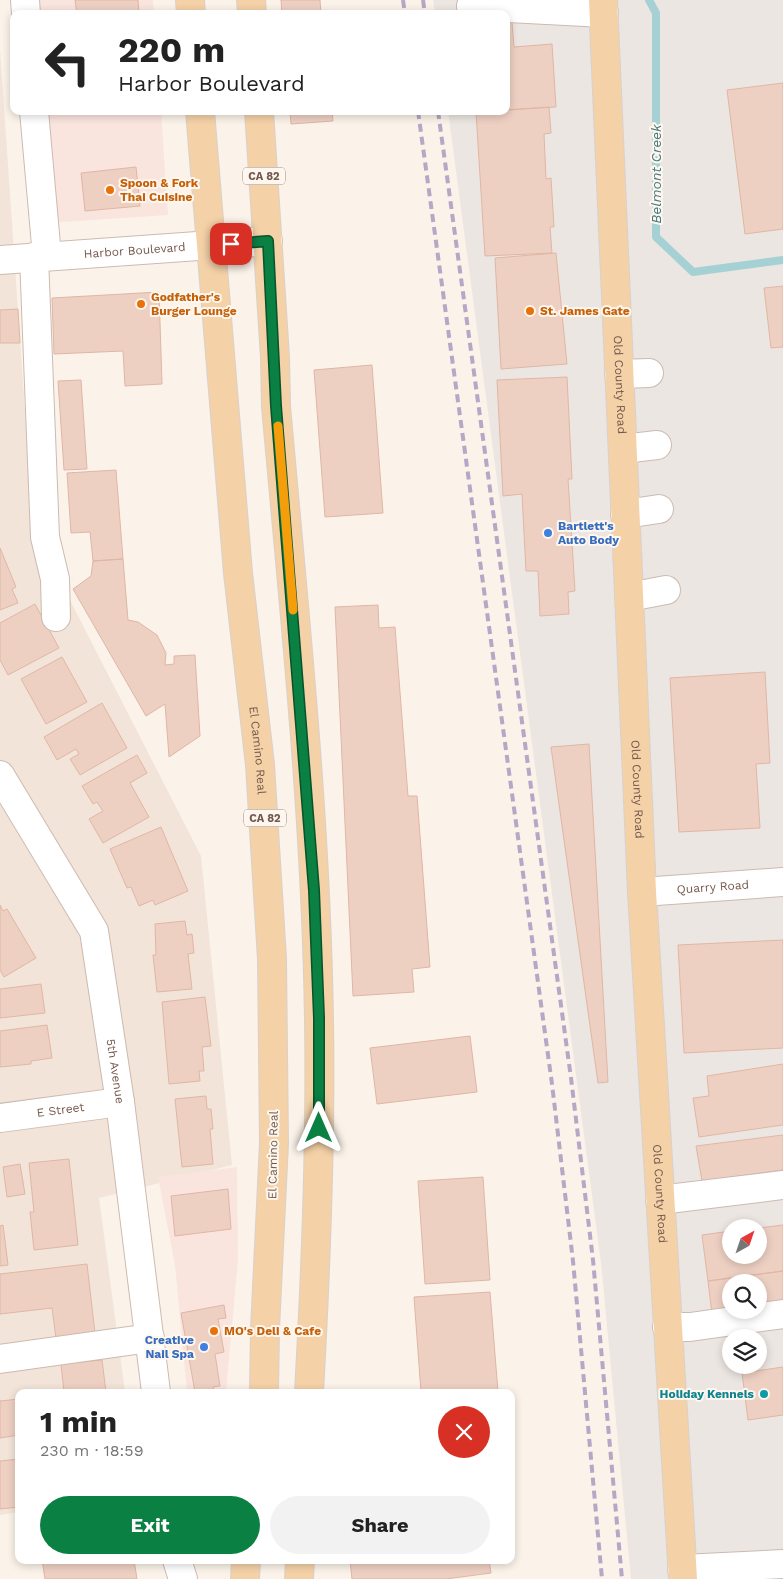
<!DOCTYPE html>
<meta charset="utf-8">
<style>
body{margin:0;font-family:"Work Sans",sans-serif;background:#f2f2f2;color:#222;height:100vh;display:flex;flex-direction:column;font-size:19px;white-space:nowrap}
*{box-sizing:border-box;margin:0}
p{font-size:16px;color:#767676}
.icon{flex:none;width:28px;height:28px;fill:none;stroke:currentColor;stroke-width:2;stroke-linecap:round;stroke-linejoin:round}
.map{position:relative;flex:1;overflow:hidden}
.panel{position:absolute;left:15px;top:1389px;width:500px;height:175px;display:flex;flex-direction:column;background:#fff;border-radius:10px;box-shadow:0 2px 8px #0003}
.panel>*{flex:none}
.guide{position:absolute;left:10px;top:10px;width:500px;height:105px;border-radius:10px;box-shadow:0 2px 8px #0003;background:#fff;color:#222;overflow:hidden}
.needle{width:32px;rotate:40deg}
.fabs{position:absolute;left:722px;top:1219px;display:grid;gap:10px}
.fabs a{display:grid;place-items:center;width:45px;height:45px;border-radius:50%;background:#fff;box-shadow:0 2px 8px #0003;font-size:25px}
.pin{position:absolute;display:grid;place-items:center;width:42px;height:42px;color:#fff;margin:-21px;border-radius:10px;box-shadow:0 2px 8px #0006}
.me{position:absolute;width:55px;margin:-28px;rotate:0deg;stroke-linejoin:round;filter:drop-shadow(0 0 4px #0008)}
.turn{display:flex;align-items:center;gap:18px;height:105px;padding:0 25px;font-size:22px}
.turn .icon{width:65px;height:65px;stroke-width:2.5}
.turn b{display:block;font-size:35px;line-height:42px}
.round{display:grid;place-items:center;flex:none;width:52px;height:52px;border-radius:26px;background:#f2f2f2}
.headline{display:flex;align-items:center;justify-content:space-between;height:85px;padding:0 25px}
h1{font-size:30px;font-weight:700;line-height:38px}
.button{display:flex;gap:10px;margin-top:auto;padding:10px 25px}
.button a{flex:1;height:58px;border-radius:30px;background:#0b8043;color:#fff;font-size:20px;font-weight:700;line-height:58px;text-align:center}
.button a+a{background:#f2f2f2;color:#222}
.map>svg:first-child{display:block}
</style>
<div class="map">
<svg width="783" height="1579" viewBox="0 0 783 1579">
<rect width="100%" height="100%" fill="#fbf3e9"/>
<path fill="#f2e4d8" d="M0 49 33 528 201 856 232 1165 99 1198 125 1392H19V1512L0 1515Z"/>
<path fill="#fae4de" d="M15 0H153L154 14H16Z
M24 111H161L168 215 33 224Z
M237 1167 238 1260 226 1392H187L175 1265 158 1177Z"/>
<path fill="#ece6e2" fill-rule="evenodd" d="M433 0H783V1579H631L601 1263 448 111H506V14H435ZM731 1228H759V1255H731ZM731 1282H759V1310H731ZM731 1338H759V1365H731Z"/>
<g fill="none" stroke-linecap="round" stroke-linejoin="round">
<path stroke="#a6d1d4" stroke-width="8" d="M649 0 656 13V237L693 272 783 260"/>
</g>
<path fill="#eed0c3" stroke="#e0b6a4" d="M75 0H138L139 14H77Z
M281 0H320L321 14H282Z
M512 22 514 47 552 44 556 107 506 110V23Z
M783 83V229L745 234 727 90Z
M549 107 551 133 544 134 546 179 551 178 554 227H550L552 253 485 256 476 112Z
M290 111H332L333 121 291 124Z
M136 167 140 206 85 211 81 173Z
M556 253 567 364 501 369 495 258Z
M783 286V347L771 348 764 288Z
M159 292 162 384 125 386 123 351 54 354 52 298Z
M18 309 20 343H0V310Z
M372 365 383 513 325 517 314 370Z
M567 377 572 479H568L575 591 568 592 569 614 540 616 538 571H526L522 494 503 496 497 380Z
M81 380 87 469 64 470 58 381Z
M116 470 123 559 93 561 90 532 71 533 67 473Z
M0 548 16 587 12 589 18 603 0 610Z
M123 559 128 620 138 622 157 635 166 653 165 665 174 664V656L195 655 200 736 169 757 165 704 146 716 73 589 91 576 93 561Z
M35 604 59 648 8 675 0 660V623Z
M378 605 379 628 395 627 408 796H417L430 967 412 969 414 992 353 996 335 607Z
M62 657 87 702 46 724 21 679Z
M765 672 770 763 756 764 760 828 679 832 670 678Z
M102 703 127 748 80 775 70 759 79 754 76 749 57 760 44 737Z
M589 744 608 1082 598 1083 551 747Z
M137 755 147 773 130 783 149 817 103 843 89 819 103 811 97 802 93 804 82 786Z
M161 827 188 891 155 905 153 900 139 906 131 887 127 888 110 849Z
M0 905 3 911 7 909 36 958 4 977 0 970Z
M185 921 187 935 192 934 194 953 188 954 192 989 157 992 153 955H156L155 924Z
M783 940V1048L684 1053 678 945Z
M41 984 45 1013 0 1018V989Z
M205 997 211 1046 202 1047 204 1071H199L200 1081 169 1084 162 1002Z
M47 1025 52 1058 31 1061V1064L0 1067V1031Z
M470 1036 477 1092 377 1104 370 1048Z
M783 1064V1125L699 1137 693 1098 709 1096 707 1076Z
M206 1096 207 1109H211L213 1129H210L213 1164 182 1167 175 1099Z
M783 1135V1170L702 1181 696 1146Z
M69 1159 78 1245 34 1250 30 1212H34L29 1163Z
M20 1164 25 1194 7 1197 3 1167Z
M483 1177 490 1280 425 1284 418 1181Z
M228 1189 231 1229 175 1236 171 1196Z
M3 1225 8 1265 0 1266V1226Z
M783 1225V1271L708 1281 702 1235 731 1231V1255H759V1228Z
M87 1264 95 1333 56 1338 52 1308 0 1314V1274Z
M783 1271V1305L759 1308V1282H731V1310L712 1314 708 1281Z
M490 1292 498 1392H421L414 1297Z
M224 1305 226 1318 218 1319 224 1352 215 1354 220 1386 213 1387 214 1392H195L181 1313Z
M102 1360 106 1392H64L61 1364Z
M783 1367V1415L748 1420 742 1373Z
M19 1399V1435L0 1438V1401Z
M19 1459V1507L0 1509V1461Z
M42 1560H134L137 1579H45Z
M350 1560H489L491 1573 446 1579H352Z"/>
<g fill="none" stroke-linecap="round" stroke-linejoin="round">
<g stroke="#ccbab0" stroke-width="30">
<g id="minor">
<path d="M25 0 26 14"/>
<path d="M471 6 604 13"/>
<path d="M34 111 47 256"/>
<path d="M34 257 45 537 55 579 56 617"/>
<path id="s1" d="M0 260 268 241"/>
<path d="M619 374 649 373"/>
<path d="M623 449 657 445"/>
<path d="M625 514 659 509"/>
<path d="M629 597 666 590"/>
<path id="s2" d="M0 775 94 931 120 1102 156 1392"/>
<path id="s3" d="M642 892 783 882"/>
<path id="s4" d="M0 1118 120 1102"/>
<path d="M660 1200 783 1185"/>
<path d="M667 1327H690L783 1314"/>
<path d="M0 1359 150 1338"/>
<path d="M177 1560 183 1579"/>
<path d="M682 1569 783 1564"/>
</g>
</g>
<g stroke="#d8d1cd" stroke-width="30">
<g id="major">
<path d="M190 0 191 14"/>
<path d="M251 0 252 14"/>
<path id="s5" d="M603 0 642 892 683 1579"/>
<path id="s6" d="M200 111 238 573 260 765 272 959 274 1143 265 1329 264 1392"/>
<path d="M259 111 275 357 276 406C294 610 316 815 319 1020 321 1144 316 1268 309 1392"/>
<path d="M245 1579 246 1560"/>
<path d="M299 1579 300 1560"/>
</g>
</g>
<use href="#minor" stroke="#fff" stroke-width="28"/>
<use href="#major" stroke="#f4d1a7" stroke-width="28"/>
<path stroke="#b5a7c5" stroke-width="4" stroke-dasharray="8 5" stroke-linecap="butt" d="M403 0 405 14
M423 0 425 14
M418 111 552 1084 573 1261 602 1579
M438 111 571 1078 593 1260 622 1579"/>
</g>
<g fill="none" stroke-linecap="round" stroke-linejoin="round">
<g stroke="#07532c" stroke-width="12">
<path id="route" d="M231 244 268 241 276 406 314 890 319 1018V1128"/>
</g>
<use href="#route" stroke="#0b8043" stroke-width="9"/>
<path stroke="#f59e0b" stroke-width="9" d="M278 426 293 610"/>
</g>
<g fill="#e8710a" stroke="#fef7ef" stroke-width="2">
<circle cx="110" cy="190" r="5"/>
<circle cx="141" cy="304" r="5"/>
<circle cx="530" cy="311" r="5"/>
<circle cx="214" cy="1331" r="5"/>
</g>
<g fill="#3f7fe0" stroke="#fef7ef" stroke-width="2">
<circle cx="548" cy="533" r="5"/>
<circle cx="204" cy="1347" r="5"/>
</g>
<circle fill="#0f9aa8" stroke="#fef7ef" stroke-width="2" cx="764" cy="1394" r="5"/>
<g text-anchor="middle" stroke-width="4" stroke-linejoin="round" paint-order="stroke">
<g fill="#fef7ef" stroke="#9d887e" stroke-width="1">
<rect x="243" y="167.5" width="42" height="17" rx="4"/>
<rect x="244" y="809.5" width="42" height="17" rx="4"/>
</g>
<g font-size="11" font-weight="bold" fill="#74594e">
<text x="264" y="180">CA 82</text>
<text x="265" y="822">CA 82</text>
</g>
<g font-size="12" font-weight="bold" fill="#c56008" stroke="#fef7ef" text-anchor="start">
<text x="120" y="187">Spoon &amp; Fork<tspan x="120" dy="14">Thai Cuisine</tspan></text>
<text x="151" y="301">Godfather's<tspan x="151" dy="14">Burger Lounge</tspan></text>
<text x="540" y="315">St. James Gate</text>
<text x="224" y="1335">MO's Deli &amp; Cafe</text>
</g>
<g font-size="12" fill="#74594e" stroke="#fef7ef">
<text dy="4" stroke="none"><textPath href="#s1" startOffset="135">Harbor Boulevard</textPath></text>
<text dy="4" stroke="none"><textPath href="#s5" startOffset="385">Old County Road</textPath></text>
<text dy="4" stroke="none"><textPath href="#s6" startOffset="642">El Camino Real</textPath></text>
<text dy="4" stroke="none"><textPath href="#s5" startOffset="790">Old County Road</textPath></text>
<text dy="4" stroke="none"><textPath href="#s3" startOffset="71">Quarry Road</textPath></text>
<text dy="4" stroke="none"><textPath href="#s2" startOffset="324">5th Avenue</textPath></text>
<text dy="4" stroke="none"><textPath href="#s4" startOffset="61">E Street</textPath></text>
<text transform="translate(273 1155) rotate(-89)" y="4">El Camino Real</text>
<text dy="4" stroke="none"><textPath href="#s5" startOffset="1195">Old County Road</textPath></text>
</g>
<g font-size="12" font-weight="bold" fill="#366cbe" stroke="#fef7ef" text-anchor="start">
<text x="558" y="530">Bartlett's<tspan x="558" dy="14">Auto Body</tspan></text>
<text x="194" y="1344" text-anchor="end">Creative<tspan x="194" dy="14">Nail Spa</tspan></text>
</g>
<g font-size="12" font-weight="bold" fill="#0d838f" stroke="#fef7ef" text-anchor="end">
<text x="754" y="1398">Holiday Kennels</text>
</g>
<g font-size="14" font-style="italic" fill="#467a7f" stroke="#fef7ef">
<text transform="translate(656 174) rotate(-90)" y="5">Belmont Creek</text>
</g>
</g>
</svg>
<div class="fabs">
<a><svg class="needle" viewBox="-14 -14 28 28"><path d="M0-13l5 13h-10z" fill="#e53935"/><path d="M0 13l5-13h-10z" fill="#767676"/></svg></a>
<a><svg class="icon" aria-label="search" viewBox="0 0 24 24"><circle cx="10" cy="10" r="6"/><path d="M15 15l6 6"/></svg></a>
<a><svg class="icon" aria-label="layers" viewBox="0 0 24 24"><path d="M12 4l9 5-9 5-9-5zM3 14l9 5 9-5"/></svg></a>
</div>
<div class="pin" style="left:231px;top:244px;background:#d93025"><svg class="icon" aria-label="arrive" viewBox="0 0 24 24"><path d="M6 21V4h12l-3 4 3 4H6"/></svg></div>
<svg class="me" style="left:319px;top:1128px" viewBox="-20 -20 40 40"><path d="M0-17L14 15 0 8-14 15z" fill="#0b8043" stroke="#fff" stroke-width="4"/></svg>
<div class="guide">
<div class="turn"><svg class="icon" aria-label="left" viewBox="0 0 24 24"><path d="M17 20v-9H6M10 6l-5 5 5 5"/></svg><div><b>220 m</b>Harbor Boulevard</div></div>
</div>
<section class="panel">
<div class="headline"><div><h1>1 min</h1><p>230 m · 18:59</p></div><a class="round" style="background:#d93025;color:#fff"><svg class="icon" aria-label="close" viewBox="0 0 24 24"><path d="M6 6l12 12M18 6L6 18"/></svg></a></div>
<div class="button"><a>Exit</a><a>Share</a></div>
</section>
</div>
